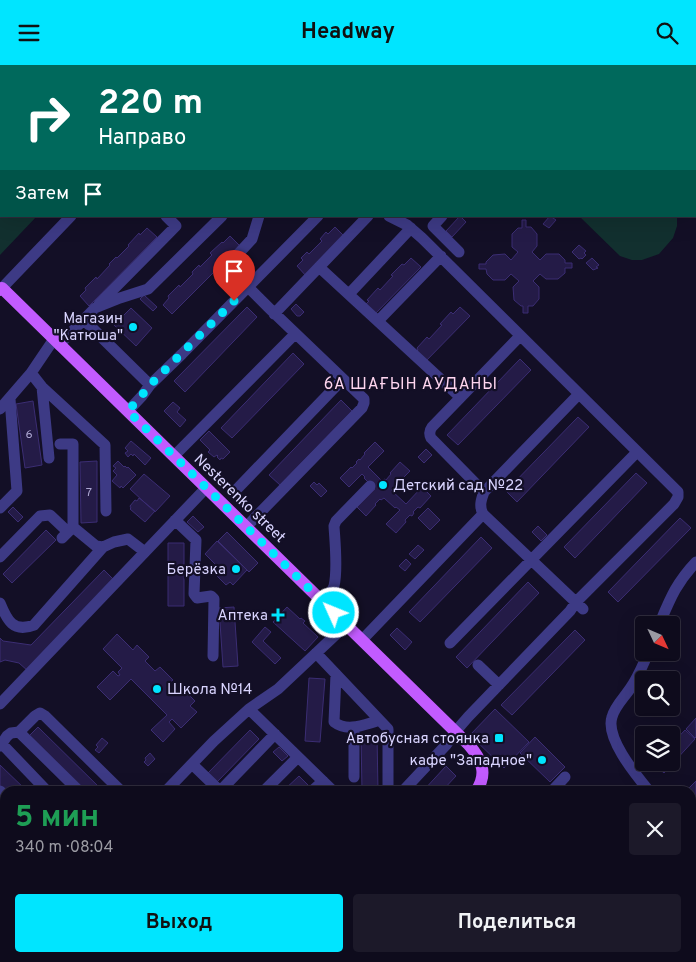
<!DOCTYPE html>
<html lang="ru">
<meta charset="utf-8">
<style>
body{margin:0;font-family:Overpass,sans-serif;background:#1c1929;color:#f1f3f6;height:100vh;display:flex;flex-direction:column;font-size:19px;white-space:nowrap}
*{box-sizing:border-box;margin:0}
p{font-size:16px;color:#9b9ba3}
.icon{flex:none;width:28px;height:28px;fill:none;stroke:currentColor;stroke-width:2;stroke-linecap:round;stroke-linejoin:round}
.map{position:relative;flex:1;overflow:hidden}
.panel{position:absolute;left:0px;top:721px;width:696px;height:176px;display:flex;flex-direction:column;background:#0e0b1c;border-radius:15px 15px 0 0;box-shadow:0 5px 20px #0002,0 0 0 1px #2e2b3b}
.panel>*{flex:none}
.guide{position:absolute;left:0px;top:0px;width:696px;height:152px;box-shadow:0 5px 20px #0002,0 0 0 1px #2e2b3b;background:#00695c;color:#fff;overflow:hidden}
.needle{width:32px;rotate:134deg}
.fabs{position:absolute;left:635px;top:551px;display:grid;gap:10px}
.fabs a{display:grid;place-items:center;width:45px;height:45px;border-radius:5px;background:#0e0b1c;box-shadow:0 5px 20px #0002,0 0 0 1px #2e2b3b;font-size:25px}
.pin{position:absolute;display:grid;place-items:center;width:42px;height:42px;color:#fff;margin:-51px -21px;border-radius:50% 50% 50% 0;rotate:-45deg;box-shadow:0 0 5px #0007}
.pin .icon{rotate:45deg}
.me{position:absolute;width:55px;margin:-28px;rotate:314deg;stroke-linejoin:round;filter:drop-shadow(0 0 4px #0008)}
.turn{display:flex;align-items:center;gap:18px;height:105px;padding:0 15px;font-size:22px}
.turn .icon{width:65px;height:65px;stroke-width:2.5}
.turn b{display:block;font-size:35px;line-height:42px}
.then{display:flex;align-items:center;height:48px;padding:0 15px;background:#0003;gap:10px;font-size:19px}
.round{display:grid;place-items:center;flex:none;width:52px;height:52px;border-radius:5px;background:#1c1929}
.overview{display:flex;align-items:center;justify-content:space-between;height:85px;padding:0 15px}
h1{font-size:30px;font-weight:700;line-height:38px;color:#1e9e55}
.action{display:flex;gap:10px;margin-top:auto;padding:10px 15px}
.action a{flex:1;height:58px;border-radius:5px;background:#00e5ff;color:#111;font-size:20px;font-weight:700;line-height:58px;text-align:center}
.action a+a{background:#1c1929;color:#f1f3f6}
header{display:flex;justify-content:space-between;align-items:center;height:65px;padding:0 15px;background:#00e5ff;color:#111;font-size:22px;font-weight:700}
.map>svg:first-child{display:block}
</style>
<header><svg class="icon" aria-label="menu" viewBox="0 0 24 24"><path d="M4 6h16M4 12h16M4 18h16"/></svg>Headway<svg class="icon" aria-label="search" viewBox="0 0 24 24"><circle cx="10" cy="10" r="6"/><path d="M15 15l6 6"/></svg></header>
<div class="map">
<svg width="696" height="897" viewBox="0 0 696 897">
<rect width="100%" height="100%" fill="#130f26"/>
<path fill="#12302f" d="M0 45 1 47V151H37L0 190Z
M579 151H677V161L673 173 659 189 642 195H632L620 191Z
M0 747 5 752V864H3L0 861Z"/>
<path fill="#241b47" stroke="#3b2d73" d="M396 0H444L445 1 447 0H455L456 1H397Z
M460 151 466 157 452 172 446 166Z
M550 151 556 155 549 163 543 159Z
M522 155H526V162H531L537 169V181L532 187 540 195 546 189H559L565 195V198H572V203H565V208L558 214H546L540 209 533 216 539 222V234L533 241H528V248H523V241H521L514 235 513 222 519 216 511 209 505 215H493L487 209 486 204H479V199H486V197L493 190 505 189 511 195 518 187 512 182V169L518 163H522Z
M335 162 345 172 307 212 297 201 303 195 301 193 307 187 309 189 322 176 320 174 326 167 328 169Z
M147 163 157 172 89 241 80 231 86 225 85 223 96 212 97 214 110 200 109 199 116 192 117 193 129 181 128 180 139 168 140 170Z
M230 171 240 181 172 249 163 240 169 233 168 231 179 220 180 222 193 209 192 207 199 200 200 202 212 190 210 188 222 177 223 178Z
M579 180 586 186 584 188 586 190 582 194 581 193 579 194 572 187Z
M411 193 421 202 372 252 362 243 369 236 367 235 378 223 380 225 393 211 391 210 402 199 404 200Z
M592 193 599 200 596 202 598 203 593 205 586 198Z
M144 230 157 242 153 246 140 234Z
M296 239 304 247 300 251H297L291 244Z
M247 242 257 252 185 327 174 316Z
M460 242 470 251 421 301 412 292 418 285 417 283 427 272 429 274 442 260 440 259 451 247 453 249Z
M131 243 152 263 136 281 114 260Z
M293 288 304 299 232 373 221 363Z
M520 294 531 305 458 380 447 370Z
M341 335 352 346 280 420 269 410Z
M33 336 42 400 25 403 16 339Z
M173 337 180 343 177 347 186 355 180 362 164 346Z
M578 352 589 362 517 437 506 426Z
M209 366 230 387 223 394 221 393 220 395 217 392 218 391 217 390 214 392 208 387 210 385 200 375Z
M131 376 151 393 145 400 134 389 133 391 131 389 128 392 125 388 128 386 125 383Z
M375 377 384 386 368 402 382 416 384 414 386 415 391 409 390 408 400 397 410 406 391 425 406 439 422 422 431 431 420 443 418 442 413 447 414 448 412 451 410 450 405 455 406 457 396 468 386 459 400 445 396 442 395 443 384 433 381 435 380 434 375 439 376 440 366 451 357 442 375 424 364 413 365 412 362 409 349 422 340 413 351 402 352 403 357 398 356 397 359 394 360 395 365 389 364 388Z
M426 384 432 390 424 398 418 392Z
M97 396V457L81 458 80 397Z
M118 396 124 402 125 401 127 403 128 402 136 410 123 423 121 421 120 423 112 416 117 410 113 406 116 403 113 401Z
M636 408 647 418 575 493 564 482Z
M144 409 170 431 155 447 130 424Z
M314 417 317 420 319 418 327 426 321 432 310 421Z
M139 433 155 446 145 457 130 444 131 443 130 441 135 435 137 436Z
M13 442 23 452 18 457 8 447Z
M428 443 440 455 430 465 418 453Z
M193 451 204 462 198 467 187 457Z
M680 453 691 463 618 537 608 527Z
M538 461 547 470 541 476 532 467Z
M46 465 56 475 12 518 3 509Z
M227 467 258 498 249 507 218 476Z
M481 472 492 483 420 557 409 547Z
M217 476 247 505 233 520 230 517 226 520 214 508 219 503 205 489Z
M168 478H184V541H168Z
M418 480 424 485 415 494 409 489Z
M406 494 411 499 405 506 399 501Z
M104 505 115 516 28 606 19 598 5 595 0 597V573L3 576 31 580Z
M528 517 539 528 467 603 456 592Z
M234 542 238 601 223 602 219 543Z
M287 542 300 554 301 553 305 556 303 558 318 572 305 586 273 557Z
M265 562 271 567 263 576 281 593 275 599 252 577Z
M397 563 412 577 405 585 390 570Z
M575 565 585 575 512 650 501 640Z
M117 569 133 585 137 580 149 592 145 596 155 606 160 602 173 615 168 619 179 630 184 625 195 636 190 641 197 647 181 663 172 654 169 657 175 664 163 677 151 665 167 650 131 614 110 635 97 622 113 606 118 611 120 610 118 607 122 603 103 584Z
M309 613 325 614 320 677 305 676Z
M495 644 529 677 504 703 470 670Z
M696 653V672L695 673 686 664Z
M38 662 103 726H80L27 673Z
M250 665 259 674 216 718 207 709Z
M685 665 695 674 664 708 654 699 655 698H671V680Z
M361 670H377L378 726H362Z
M535 672 565 702 550 717 520 688Z
M102 673 108 678 99 688 95 685 98 682 96 680Z
M279 682 288 691 282 696 273 687Z
M150 688 155 694 148 701 144 697 146 695 145 693Z
M0 700 27 726H5L0 721Z
M446 701 456 711 442 726H423Z
M299 711 309 721 304 726H283Z
M696 716V735L691 731V726H686Z
M50 892H66L71 897H45Z
M121 892H145L148 896 147 897H116Z
M246 892H281V893L277 897H242Z"/>
<g fill="none" stroke-linecap="round" stroke-linejoin="round">
<path stroke="#3d3a85" stroke-width="11" d="M278 0 280 1
M480 0 481 1
M218 1 219 0
M0 14 1 16
M389 151 407 160 422 173 678 427V432L674 439 576 537 570 546 468 652 455 667 446 680 403 726
M442 151 433 161 459 187
M319 202 460 332
M2 223 71 151
M349 229 411 163
M99 239 176 161 166 151
M274 249 368 151
M84 255 150 320
M378 256 441 191
M520 271 432 362C429 366 429 369 431 373L484 427C481 435 479 441 483 449L583 544
M59 280 95 243 120 233 148 224 222 151
M31 308 42 322 105 380 106 446
M42 322 49 393
M0 344 31 308 54 274
M128 346 142 331 150 320 182 289 318 151
M60 379H73V462L62 473
M174 391 295 269
M237 424 342 315
M484 427 579 329
M0 443 17 426 10 334
M175 455 196 475 194 529 197 533 211 531 214 534 213 591
M73 462 96 481 103 482 114 477 128 474 145 487
M246 462 362 343 364 338V334L270 244 227 201 252 174 259 151
M0 492 40 451 50 450 68 467
M322 536C327 532 332 527 334 521 338 505 335 478 334 461L336 456 370 421
M0 538C7 555 13 568 34 560L103 482
M659 560C670 534 676 518 696 497
M362 575 483 449
M450 578 637 387
M316 588 388 664V726
M648 588C644 598 639 609 633 619 627 630 615 640 612 652 605 673 636 710 649 726
M478 600 499 620
M336 609 334 657C347 667 363 660 377 656H380
M0 639 206 423
M249 644 333 726
M354 663V712
M19 667 79 726
M2 679 47 726
M0 681 7 671 11 668 19 667 35 651 40 648 45 651 121 726
M192 699 220 726 275 669
M0 726 5 731
M166 726 214 676 249 644 278 624 346 560
M264 726 298 692
M312 726 323 716
M552 726 565 712
M691 778 696 784
M0 886 5 891
M299 892 304 897
M221 897 225 892
M354 897 359 892
M390 897 395 892"/>
<path stroke="#c25bff" stroke-width="12" d="M0 225 2 223 469 680C482 695 488 709 476 726
M313 897 318 892"/>
</g>
<g fill="none" stroke-linecap="round" stroke-linejoin="round">
<path stroke="#00e5ff" stroke-width="9" stroke-dasharray="0 16.2" d="M234 236 150 320 142 330 128 346 334 548"/>
</g>
<g fill="#00e5ff" stroke="#130f26" stroke-width="2">
<circle cx="133" cy="262" r="5"/>
<circle cx="383" cy="420" r="5"/>
<circle cx="236" cy="504" r="5"/>
<path d="M275.5 542.5h5v5h5v5h-5v5h-5v-5h-5v-5h5z"/>
<circle cx="157" cy="624" r="5"/>
<rect x="494" y="668" width="10" height="10" rx="2.5"/>
<circle cx="542" cy="695" r="5"/>
</g>
<g text-anchor="middle" stroke-width="4.5" stroke-linejoin="round" paint-order="stroke">
<g font-size="12" fill="#aca6d1">
<text x="29" y="373">6</text>
<text x="89" y="431">7</text>
</g>
<g font-size="15" fill="#d9d4ff" stroke="#130f26" text-anchor="end">
<text x="123" y="258">Магазин<tspan x="123" dy="17">"Катюша"</tspan></text>
<text x="393" y="425" text-anchor="start">Детский сад №22</text>
<text x="226" y="509">Берёзка</text>
<text x="268" y="555">Аптека</text>
<text x="167" y="629" text-anchor="start">Школа №14</text>
<text x="489" y="678">Автобусная стоянка</text>
<text x="532" y="700">кафе "Западное"</text>
</g>
<g font-size="15" fill="#d9d4ff" stroke="#130f26">
<text transform="translate(240 433) rotate(44)" y="5">Nesterenko street</text>
</g>
<g font-size="16" letter-spacing="1" fill="#ffd6f0" stroke="#130f26">
<text x="411" y="324">6А ШАҒЫН АУДАНЫ</text>
</g>
</g>
</svg>
<div class="fabs">
<a><svg class="needle" viewBox="-14 -14 28 28"><path d="M0-13l5 13h-10z" fill="#e53935"/><path d="M0 13l5-13h-10z" fill="#9b9ba3"/></svg></a>
<a><svg class="icon" aria-label="search" viewBox="0 0 24 24"><circle cx="10" cy="10" r="6"/><path d="M15 15l6 6"/></svg></a>
<a><svg class="icon" aria-label="layers" viewBox="0 0 24 24"><path d="M12 4l9 5-9 5-9-5zM3 14l9 5 9-5"/></svg></a>
</div>
<div class="pin" style="left:234px;top:236px;background:#d93025"><svg class="icon" aria-label="arrive" viewBox="0 0 24 24"><path d="M6 21V4h12l-3 4 3 4H6"/></svg></div>
<svg class="me" style="left:334px;top:548px" viewBox="-20 -20 40 40"><circle r="17" fill="#00e5ff" stroke="#fff" stroke-width="3"/><path d="M0-11L8 9 0 5-8 9z" fill="#fff"/></svg>
<div class="guide">
<div class="turn"><svg class="icon" aria-label="right" viewBox="0 0 24 24"><path d="M7 20v-9h11M14 6l5 5-5 5"/></svg><div><b>220 m</b>Направо</div></div>
<div class="then">Затем<svg class="icon" aria-label="arrive" viewBox="0 0 24 24"><path d="M6 21V4h12l-3 4 3 4H6"/></svg></div>
</div>
<section class="panel">
<div class="overview"><div><h1>5 мин</h1><p>340 m · 08:04</p></div><a class="round"><svg class="icon" aria-label="close" viewBox="0 0 24 24"><path d="M6 6l12 12M18 6L6 18"/></svg></a></div>
<div class="action"><a>Выход</a><a>Поделиться</a></div>
</section>
</div>
